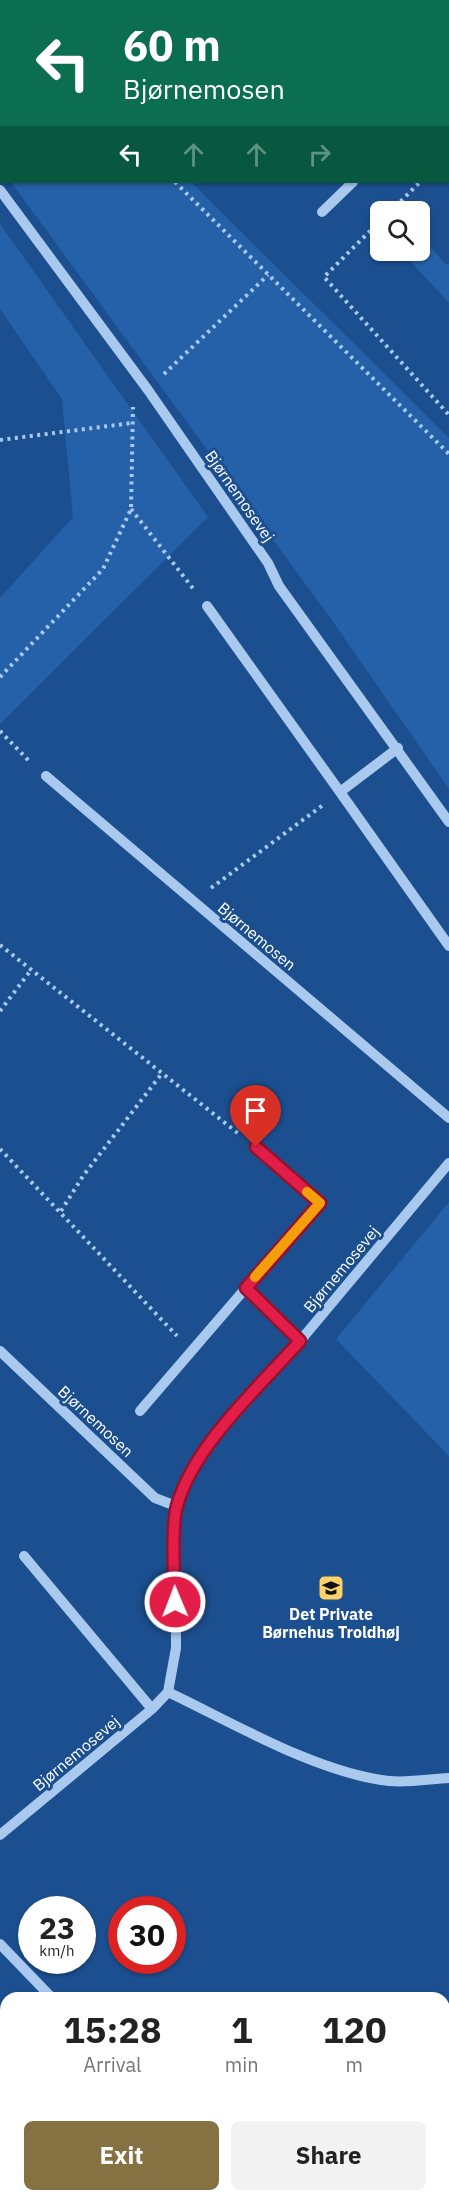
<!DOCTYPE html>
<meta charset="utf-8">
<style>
body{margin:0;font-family:"IBM Plex Sans",sans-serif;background:#f2f2f2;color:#222;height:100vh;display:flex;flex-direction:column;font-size:22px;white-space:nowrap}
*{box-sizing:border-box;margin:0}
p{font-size:20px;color:#767676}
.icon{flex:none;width:33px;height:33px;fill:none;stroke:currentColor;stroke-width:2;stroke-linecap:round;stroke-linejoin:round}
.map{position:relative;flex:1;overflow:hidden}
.drawer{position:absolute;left:0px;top:1992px;width:450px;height:210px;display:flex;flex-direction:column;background:#fff;border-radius:18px 18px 0 0;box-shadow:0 2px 4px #0004}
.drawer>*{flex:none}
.guide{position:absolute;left:0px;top:0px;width:450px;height:183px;box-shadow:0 2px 4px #0004;background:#0b6e4f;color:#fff;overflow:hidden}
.tools{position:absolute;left:370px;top:201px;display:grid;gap:12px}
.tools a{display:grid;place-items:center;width:60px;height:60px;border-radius:9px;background:#fff;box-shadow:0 2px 4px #0004;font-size:30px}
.speed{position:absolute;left:18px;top:1896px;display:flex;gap:12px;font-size:30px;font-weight:700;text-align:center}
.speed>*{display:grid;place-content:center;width:78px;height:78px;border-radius:50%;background:#fff;box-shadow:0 2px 4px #0004;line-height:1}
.speed small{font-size:15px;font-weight:400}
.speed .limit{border:9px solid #d22;background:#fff;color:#111}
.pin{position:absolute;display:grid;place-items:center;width:51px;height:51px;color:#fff;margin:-62px -26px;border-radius:50% 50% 50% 0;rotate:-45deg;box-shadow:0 0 6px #0007}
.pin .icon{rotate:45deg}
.me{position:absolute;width:66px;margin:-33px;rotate:359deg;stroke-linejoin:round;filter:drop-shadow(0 0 4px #0008)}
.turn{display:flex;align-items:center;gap:21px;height:126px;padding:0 24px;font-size:27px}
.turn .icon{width:78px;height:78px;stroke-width:2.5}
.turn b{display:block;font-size:42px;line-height:51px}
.lanes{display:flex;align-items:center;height:57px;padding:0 24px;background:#0003;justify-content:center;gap:30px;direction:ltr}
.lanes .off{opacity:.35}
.eta{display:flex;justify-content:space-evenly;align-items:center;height:102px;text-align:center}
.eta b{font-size:36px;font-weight:700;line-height:42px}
.action{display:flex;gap:12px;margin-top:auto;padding:12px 24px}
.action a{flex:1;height:69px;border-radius:9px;background:#857141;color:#fff;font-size:24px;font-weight:700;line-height:69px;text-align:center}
.action a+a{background:#f2f2f2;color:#222}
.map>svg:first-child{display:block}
</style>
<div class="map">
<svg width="449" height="2202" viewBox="0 0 449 2202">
<rect width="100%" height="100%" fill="#1b4f8f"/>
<path fill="#2461a8" d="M0 0H198L2 2 1 168Z
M11 182H191L449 438V789L331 619Z
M0 224 208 517 0 724V598L73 517 62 399 0 309Z
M420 234 446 265 449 263V303L401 251 420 250Z
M449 1202V1456L336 1339Z"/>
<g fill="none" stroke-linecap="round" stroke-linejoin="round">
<path stroke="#a9c9ee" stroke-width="4" stroke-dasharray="3 4.5" stroke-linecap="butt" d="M245 2 246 0
M0 8 2 10
M448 153H449
M175 182 449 454
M390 212 420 182
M381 220 324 277 449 415
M164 374 268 275
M0 440 132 423
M131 509 195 591
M0 677 103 569 131 509 133 407
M0 731 31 763
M211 888 323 805
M0 945 239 1134
M0 1011 31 970
M0 1149 177 1336
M61 1211 83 1176 163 1072
M0 2010 6 2016
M209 2196 217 2202"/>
<path stroke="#a9c9ee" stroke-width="10" d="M448 87 449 86
M0 190 148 390 268 563 279 586 449 822
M322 212 353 182
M207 606 340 792
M398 748 340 792 449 946
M46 776 449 1118
M246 1288 300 1341
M0 1351 155 1498 176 1506
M140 1411 319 1203 256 1147
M24 1556 152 1709
M168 1692C233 1723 317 1773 389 1781 408 1783 430 1779 449 1778
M0 1835 152 1709 168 1692 176 1648V1506L194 1469 218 1434 300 1341 449 1163
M0 1944 52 1998
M0 2079 6 2084
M73 2196V2202
M281 2196 288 2202"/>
</g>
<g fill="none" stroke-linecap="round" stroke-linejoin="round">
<g stroke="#92132f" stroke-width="15">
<path id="route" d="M175 1602C174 1580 171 1525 177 1506 193 1446 259 1387 300 1341L246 1288 320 1203 256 1147"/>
</g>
<use href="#route" stroke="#e11d48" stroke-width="10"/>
<path stroke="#f59e0b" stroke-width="10" d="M255 1277 320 1203 307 1192"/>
</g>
<defs>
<g id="school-square" transform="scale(1.35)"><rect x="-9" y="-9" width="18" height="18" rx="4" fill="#ffd166" stroke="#1b4f8f"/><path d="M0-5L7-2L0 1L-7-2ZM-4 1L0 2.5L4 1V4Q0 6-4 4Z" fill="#111"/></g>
</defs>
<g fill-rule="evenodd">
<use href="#school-square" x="331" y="1588"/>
</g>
<g text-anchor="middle" stroke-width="6" stroke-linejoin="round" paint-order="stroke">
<g font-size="16" fill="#fff" stroke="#1b4f8f">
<text transform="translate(240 496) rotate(55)" y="6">Bjørnemosevej</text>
<text transform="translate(257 936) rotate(40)" y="6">Bjørnemosen</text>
<text transform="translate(341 1269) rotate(-50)" y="6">Bjørnemosevej</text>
<text transform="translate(96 1421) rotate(43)" y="6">Bjørnemosen</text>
<text transform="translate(76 1753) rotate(-40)" y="6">Bjørnemosevej</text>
</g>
<g font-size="16" font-weight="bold" fill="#fff" stroke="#1b4f8f">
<text x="331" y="1620">Det Private<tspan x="331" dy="18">Børnehus Troldhøj</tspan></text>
</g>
</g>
</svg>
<div class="tools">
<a><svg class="icon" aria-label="search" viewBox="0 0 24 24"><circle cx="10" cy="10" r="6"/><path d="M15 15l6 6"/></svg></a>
</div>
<div class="speed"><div>23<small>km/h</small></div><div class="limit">30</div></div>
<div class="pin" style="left:256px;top:1147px;background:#d93025"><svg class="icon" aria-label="arrive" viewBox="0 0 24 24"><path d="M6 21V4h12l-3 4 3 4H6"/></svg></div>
<svg class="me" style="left:175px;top:1602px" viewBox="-20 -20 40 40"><circle r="17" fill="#e11d48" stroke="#fff" stroke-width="3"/><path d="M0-11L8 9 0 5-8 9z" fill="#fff"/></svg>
<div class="guide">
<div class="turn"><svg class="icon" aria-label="left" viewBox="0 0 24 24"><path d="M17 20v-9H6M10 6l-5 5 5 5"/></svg><div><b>60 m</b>Bjørnemosen</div></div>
<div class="lanes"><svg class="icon" aria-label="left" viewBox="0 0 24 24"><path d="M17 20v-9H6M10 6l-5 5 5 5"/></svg><svg class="icon off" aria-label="ahead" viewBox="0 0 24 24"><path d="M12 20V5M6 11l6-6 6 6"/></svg><svg class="icon off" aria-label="ahead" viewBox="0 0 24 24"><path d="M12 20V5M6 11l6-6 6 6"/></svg><svg class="icon off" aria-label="right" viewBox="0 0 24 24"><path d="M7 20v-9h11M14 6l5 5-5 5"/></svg></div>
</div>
<section class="drawer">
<div class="eta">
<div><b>15:28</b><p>Arrival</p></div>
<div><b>1</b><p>min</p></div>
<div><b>120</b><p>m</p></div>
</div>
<div class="action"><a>Exit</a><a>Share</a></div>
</section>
</div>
